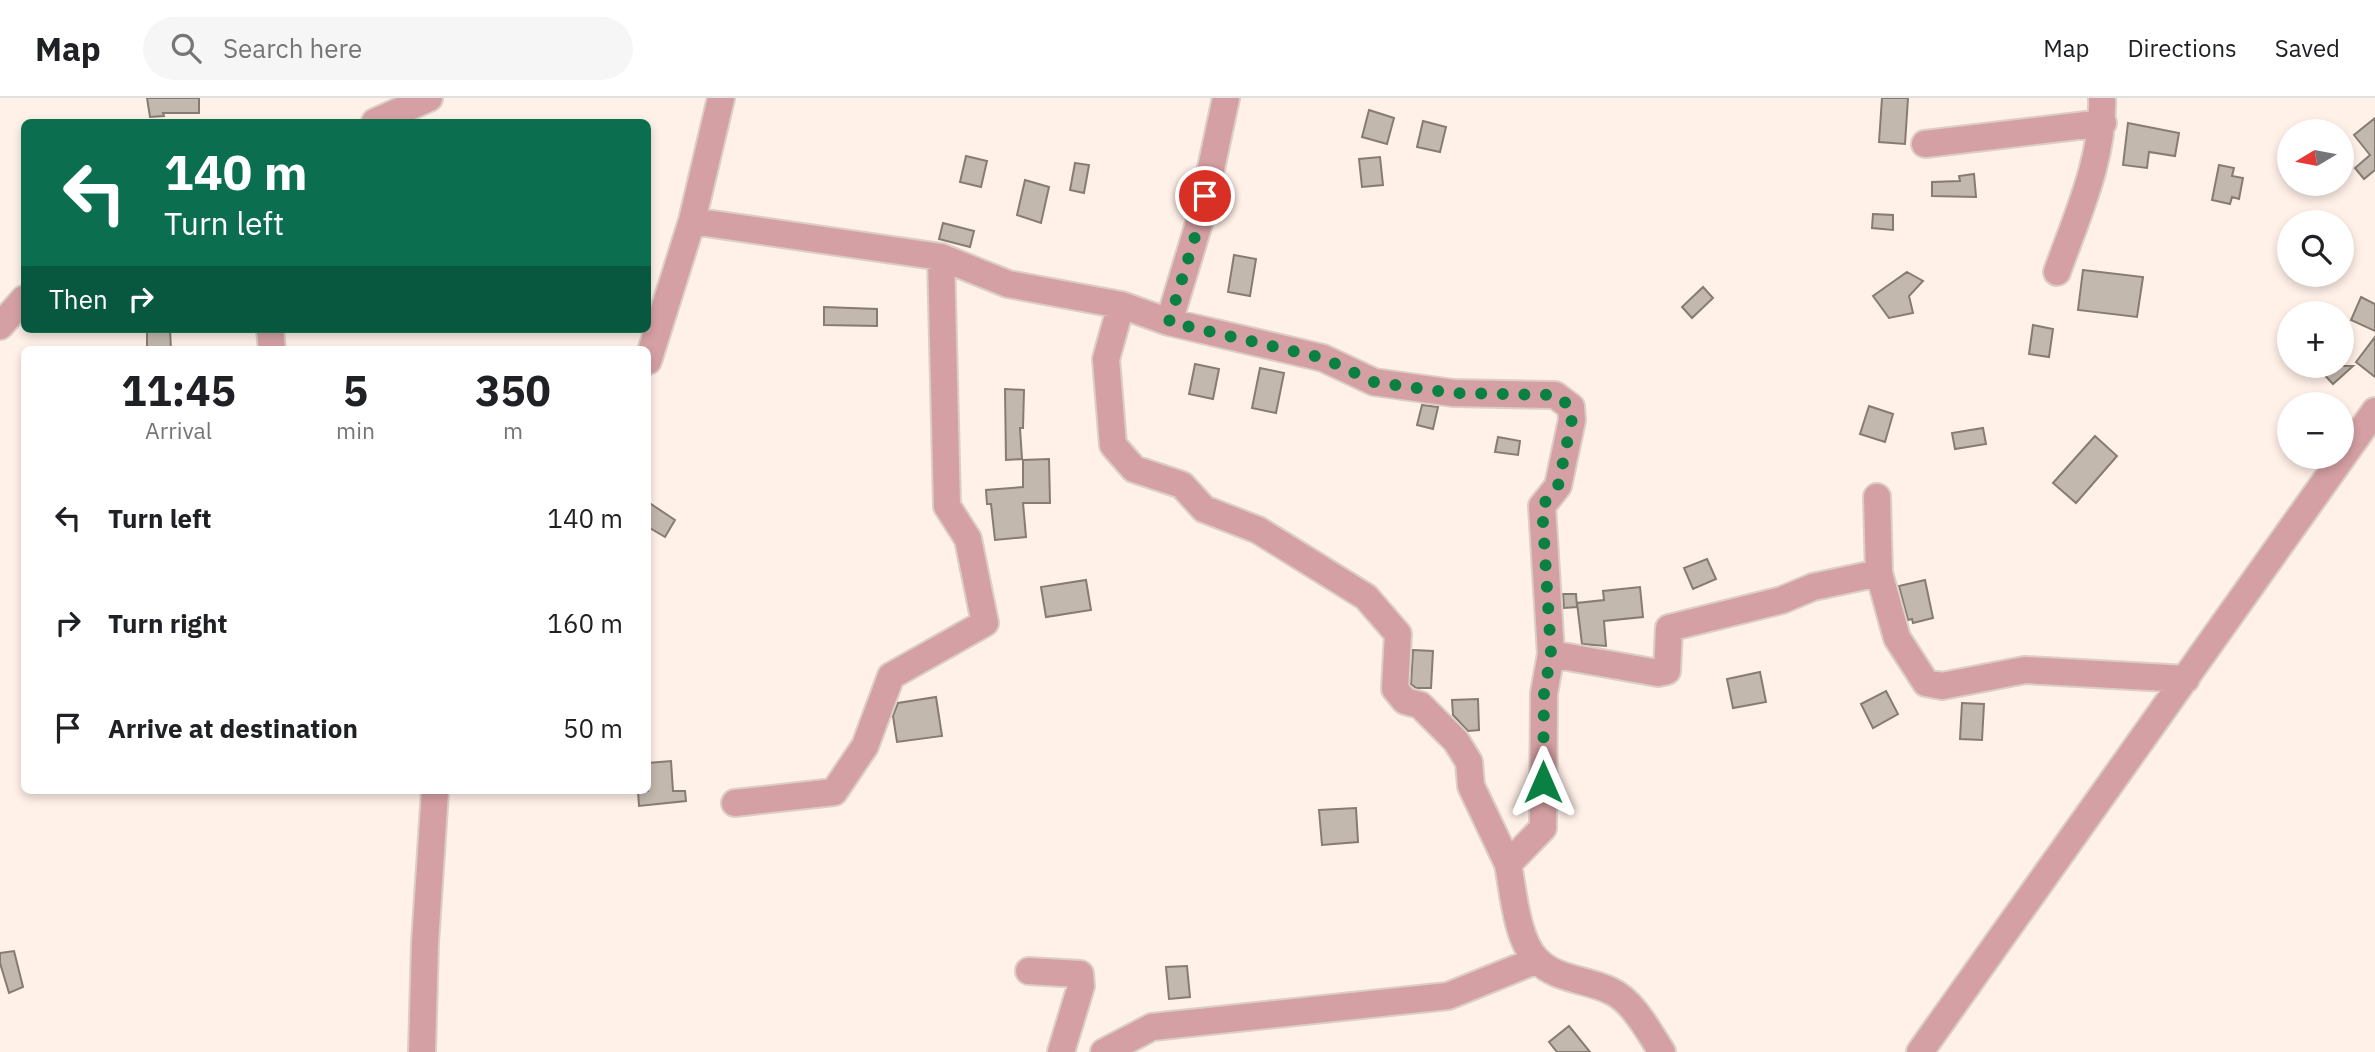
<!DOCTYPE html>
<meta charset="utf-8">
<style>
body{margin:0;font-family:"IBM Plex Sans",sans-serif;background:#f6f6f6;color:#202124;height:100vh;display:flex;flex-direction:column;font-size:26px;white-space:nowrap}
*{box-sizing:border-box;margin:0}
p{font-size:23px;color:#757577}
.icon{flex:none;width:38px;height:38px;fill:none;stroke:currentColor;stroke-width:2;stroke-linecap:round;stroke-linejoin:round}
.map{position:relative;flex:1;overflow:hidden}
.drawer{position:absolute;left:21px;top:248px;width:630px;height:448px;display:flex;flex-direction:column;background:#fff;border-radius:10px;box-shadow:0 4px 10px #0003}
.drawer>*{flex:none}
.hud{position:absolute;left:21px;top:21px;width:630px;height:214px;border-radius:10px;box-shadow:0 4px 10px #0003;background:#0b6e4f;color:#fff;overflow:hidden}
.needle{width:46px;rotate:260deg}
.controls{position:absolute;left:2277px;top:21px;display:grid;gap:14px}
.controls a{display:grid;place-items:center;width:77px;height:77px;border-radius:50%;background:#fff;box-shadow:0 4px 10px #0003;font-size:35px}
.pin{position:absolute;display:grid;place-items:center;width:60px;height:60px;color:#fff;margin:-30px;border:4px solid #fff;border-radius:50%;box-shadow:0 2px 7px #0007}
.me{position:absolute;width:77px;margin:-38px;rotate:0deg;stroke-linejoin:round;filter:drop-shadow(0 0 5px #0008)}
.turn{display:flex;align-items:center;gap:24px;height:147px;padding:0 28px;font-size:32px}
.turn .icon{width:91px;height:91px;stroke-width:2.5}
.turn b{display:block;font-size:49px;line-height:60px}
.then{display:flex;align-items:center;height:66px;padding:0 28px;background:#0003;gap:14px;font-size:26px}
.eta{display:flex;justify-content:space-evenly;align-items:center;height:119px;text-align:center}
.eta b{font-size:42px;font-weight:700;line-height:49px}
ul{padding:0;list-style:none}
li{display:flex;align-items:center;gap:21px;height:105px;padding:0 28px}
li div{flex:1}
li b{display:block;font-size:26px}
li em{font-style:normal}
header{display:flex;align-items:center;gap:42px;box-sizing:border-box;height:98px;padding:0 35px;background:#fff;border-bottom:2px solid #e0e0e0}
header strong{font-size:33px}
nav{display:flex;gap:38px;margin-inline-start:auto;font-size:24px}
.search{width:490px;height:63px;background:#f6f6f6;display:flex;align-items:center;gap:18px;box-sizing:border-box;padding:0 24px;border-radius:38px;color:#757577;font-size:26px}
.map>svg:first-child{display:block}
</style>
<header>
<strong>Map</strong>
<div class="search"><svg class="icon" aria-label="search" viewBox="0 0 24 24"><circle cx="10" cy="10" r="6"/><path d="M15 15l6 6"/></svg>Search here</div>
<nav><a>Map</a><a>Directions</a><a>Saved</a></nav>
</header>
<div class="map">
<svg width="2375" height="954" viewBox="0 0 2375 954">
<rect width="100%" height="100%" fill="#fff0e8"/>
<path fill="#c2b8ad" stroke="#867c72" stroke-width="2" d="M147 0H199V15H163L164 18 150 19Z
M1882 0H1908L1905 46 1879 44Z
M1369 12 1394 20 1387 46 1362 39Z
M2375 20V72L2364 81 2355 70 2370 57 2354 37Z
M1423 23 1446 29 1440 54 1417 49Z
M2128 25 2179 35 2175 58 2149 54 2147 70 2123 67Z
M966 58 987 63 981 89 960 84Z
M1380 59 1383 87 1362 89 1359 61Z
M1075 65 1089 67 1084 95 1070 92Z
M2219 67 2234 70 2232 78 2243 80 2239 101 2232 99 2230 106 2212 102Z
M1974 76 1976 99 1932 98V84L1960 83 1959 78Z
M1025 82 1049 89 1041 125 1017 117Z
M1873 116 1893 117V132L1872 130Z
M943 125 974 133 970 149 939 141Z
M1234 157 1256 161 1250 198 1228 194Z
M2083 172 2143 179 2137 219 2078 212Z
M1907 174 1923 183 1909 198 1913 215 1889 220 1873 198Z
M1703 189 1713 200 1692 220 1682 209Z
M2361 199 2375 206V233L2351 222Z
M824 209 877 211V228L824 227Z
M2033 227 2053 231 2049 259 2029 256Z
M147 231H170L171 252H147Z
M2375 239V279L2356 264Z
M1195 266 1219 271 1213 301 1189 296Z
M2316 268H2353L2333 286Z
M1260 270 1284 275 1276 315 1252 310Z
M1005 291 1024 292 1023 330H1020L1022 361 1006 362Z
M1422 307 1438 309 1433 331 1417 327Z
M1869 308 1893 316 1885 344 1860 336Z
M1983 330 1986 346 1955 351 1952 335Z
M2095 338 2117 358 2076 405 2053 385Z
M1498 339 1520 343 1518 357 1495 354Z
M1049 361 1050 405H1023L1026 439 995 442 991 406H987L986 392 1023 389V362Z
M648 404 675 422 665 439 648 429Z
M1707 461 1716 481 1693 491 1684 470Z
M1086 482 1091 512 1046 519 1041 489Z
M1925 482 1933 520 1913 525 1912 521 1908 522 1899 488Z
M1640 489 1643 519 1604 523 1606 548 1582 546 1577 505 1604 502 1603 493Z
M1563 496H1576L1577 509 1564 510Z
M1413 552 1433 553 1431 590H1416L1411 586Z
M1760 574 1766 604 1733 610 1727 581Z
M1886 593 1898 616 1873 630 1861 606Z
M936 599 942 638 897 644 893 618 898 605Z
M1478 601 1479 632 1468 633 1453 617 1452 602Z
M1962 605 1984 606 1982 642 1960 641Z
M671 663 673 693H685L686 703 639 708 638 693H648V665Z
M1356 710 1358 744 1322 747 1319 712Z
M14 853 23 889 9 895 0 865V855Z
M1187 868 1190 899 1169 901 1166 869Z
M1569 928 1590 954H1557L1549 944Z"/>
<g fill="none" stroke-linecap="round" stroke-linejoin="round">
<g stroke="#dbcec7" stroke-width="30">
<path id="minor" d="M375 24 429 0
M1925 46 2103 25
M692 123 941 159 1008 186 1121 207 1169 224 1323 260 1374 284 1453 295 1555 297 1571 309 1572 322 1558 388 1542 408 1551 556 1544 595 1543 730 1508 766C1513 793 1517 843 1537 862 1556 882 1587 881 1611 893 1633 903 1649 934 1662 954
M2057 174C2077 118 2104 60 2102 0
M1121 207 1106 261 1113 347 1134 371 1182 387 1204 411 1258 432 1366 499 1398 536 1395 591 1405 603 1420 607 1456 643 1469 664 1471 688 1508 766
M1169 224 1200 122 1226 0
M0 228 24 201
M270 231 272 252
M648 263 692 123 721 0
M1877 399 1879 475 1897 540 1926 585 1942 588 2025 572 2186 581
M1551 556 1658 575 1667 573 1669 530 1782 502 1813 489 1879 475
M735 705 834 694 865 648 891 578 985 525 968 441 947 408 941 159
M1029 873 1080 876 1081 888 1061 954
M422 954 425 845 435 693
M1104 954 1152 929 1448 898 1537 862
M1920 954 2375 313"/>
</g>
<use href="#minor" stroke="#d5a0a4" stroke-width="26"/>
</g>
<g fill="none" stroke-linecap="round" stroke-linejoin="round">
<path stroke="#0b8043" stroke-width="12" stroke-dasharray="0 21.6" d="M1205 98 1200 122 1169 224 1323 260 1374 284 1453 295 1555 297 1571 309 1572 321 1558 388 1542 408 1551 556 1544 595 1543 684"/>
</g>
</svg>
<div class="controls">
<a><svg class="needle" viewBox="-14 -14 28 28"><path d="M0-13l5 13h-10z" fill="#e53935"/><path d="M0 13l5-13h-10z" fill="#757577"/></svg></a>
<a><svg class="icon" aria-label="search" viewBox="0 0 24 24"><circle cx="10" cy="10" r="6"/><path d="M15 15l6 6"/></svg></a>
<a>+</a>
<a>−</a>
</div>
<div class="pin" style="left:1205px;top:98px;background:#d93025"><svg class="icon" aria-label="arrive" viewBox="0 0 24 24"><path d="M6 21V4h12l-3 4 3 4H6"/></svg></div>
<svg class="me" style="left:1543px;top:684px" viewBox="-20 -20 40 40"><path d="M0-17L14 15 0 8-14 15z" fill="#0b8043" stroke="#fff" stroke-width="4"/></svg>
<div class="hud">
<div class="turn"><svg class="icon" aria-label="left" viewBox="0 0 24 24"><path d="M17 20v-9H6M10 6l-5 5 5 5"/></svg><div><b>140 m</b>Turn left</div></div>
<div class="then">Then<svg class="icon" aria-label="right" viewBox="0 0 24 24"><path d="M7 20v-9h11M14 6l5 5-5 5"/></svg></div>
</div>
<section class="drawer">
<div class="eta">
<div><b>11:45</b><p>Arrival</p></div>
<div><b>5</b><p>min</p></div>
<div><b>350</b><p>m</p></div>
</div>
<ul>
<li><svg class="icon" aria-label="left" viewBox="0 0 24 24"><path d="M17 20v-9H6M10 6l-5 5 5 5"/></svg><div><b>Turn left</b></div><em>140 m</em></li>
<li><svg class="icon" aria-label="right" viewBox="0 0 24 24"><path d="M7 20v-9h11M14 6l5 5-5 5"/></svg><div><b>Turn right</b></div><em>160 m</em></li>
<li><svg class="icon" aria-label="arrive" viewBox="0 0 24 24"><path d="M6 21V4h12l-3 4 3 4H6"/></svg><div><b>Arrive at destination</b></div><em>50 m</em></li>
</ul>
</section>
</div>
